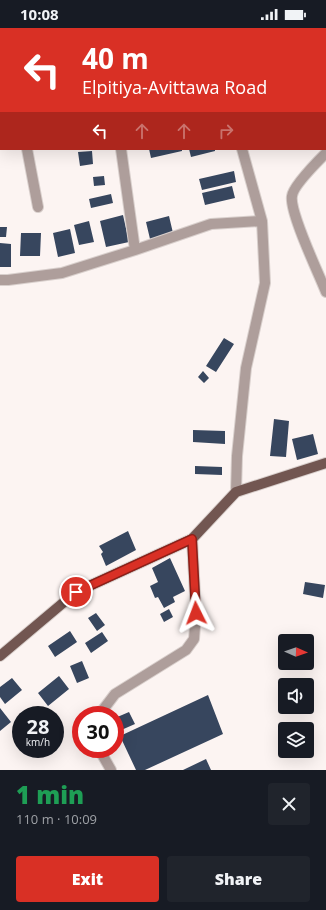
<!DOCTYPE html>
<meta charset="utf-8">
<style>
body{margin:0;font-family:"Open Sans",sans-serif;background:#20242c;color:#f1f3f6;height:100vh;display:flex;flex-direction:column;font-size:15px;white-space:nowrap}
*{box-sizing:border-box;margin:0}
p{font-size:13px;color:#9ea1a6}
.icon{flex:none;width:22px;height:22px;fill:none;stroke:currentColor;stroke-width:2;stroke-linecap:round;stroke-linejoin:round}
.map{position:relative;height:742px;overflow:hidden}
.side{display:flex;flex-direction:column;background:#171b24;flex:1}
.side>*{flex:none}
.top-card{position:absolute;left:0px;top:0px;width:326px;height:122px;box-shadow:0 4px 16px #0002;background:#d93025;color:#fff;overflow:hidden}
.needle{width:26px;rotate:92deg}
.tools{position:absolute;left:278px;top:606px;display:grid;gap:8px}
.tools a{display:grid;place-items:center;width:36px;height:36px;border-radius:4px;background:#171b24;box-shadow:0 4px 16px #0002;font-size:20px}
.speed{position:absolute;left:12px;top:678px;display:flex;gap:8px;font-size:20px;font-weight:700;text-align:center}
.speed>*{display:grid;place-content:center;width:52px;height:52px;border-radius:50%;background:#171b24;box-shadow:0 4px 16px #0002;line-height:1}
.speed small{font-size:10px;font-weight:400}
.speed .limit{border:6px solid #d22;background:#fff;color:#111}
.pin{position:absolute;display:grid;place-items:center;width:34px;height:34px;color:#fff;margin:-17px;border:2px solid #fff;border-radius:50%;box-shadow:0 1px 4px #0007}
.me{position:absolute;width:44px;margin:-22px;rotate:357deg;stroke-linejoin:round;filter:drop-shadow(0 0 3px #0008)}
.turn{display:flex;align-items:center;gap:14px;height:84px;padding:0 16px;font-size:18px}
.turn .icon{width:52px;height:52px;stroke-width:2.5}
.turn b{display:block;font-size:28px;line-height:34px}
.lanes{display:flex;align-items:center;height:38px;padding:0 16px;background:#0003;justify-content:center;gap:20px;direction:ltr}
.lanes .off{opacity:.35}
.round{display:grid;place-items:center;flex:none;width:42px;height:42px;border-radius:4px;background:#20242c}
.summary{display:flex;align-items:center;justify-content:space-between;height:68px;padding:0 16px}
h1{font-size:24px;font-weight:800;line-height:30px;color:#1e9e55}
.cta{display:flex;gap:8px;margin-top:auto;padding:8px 16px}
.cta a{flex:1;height:46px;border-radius:4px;background:#d93025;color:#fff;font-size:16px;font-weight:800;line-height:46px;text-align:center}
.cta a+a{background:#20242c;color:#f1f3f6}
.status{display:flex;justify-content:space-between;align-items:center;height:28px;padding:0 20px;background:#171b24;direction:ltr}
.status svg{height:11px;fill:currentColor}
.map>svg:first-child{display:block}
</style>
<div class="status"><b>10:08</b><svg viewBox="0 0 49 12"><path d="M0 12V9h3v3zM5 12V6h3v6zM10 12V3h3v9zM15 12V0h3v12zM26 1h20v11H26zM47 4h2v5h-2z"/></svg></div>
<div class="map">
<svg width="326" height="742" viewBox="0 0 326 742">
<rect width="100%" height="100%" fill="#fcf4f2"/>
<path fill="#37465e" d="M149 121H182V123L151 130Z
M189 121H215V123L191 129Z
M92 123 93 136 80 138 78 124Z
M234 143 236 154 202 162 199 151Z
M104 148 105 157 94 158 93 149Z
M232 158 235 170 205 177 202 165Z
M111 166 113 175 91 180 89 171Z
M123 187 129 214 106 219 100 193Z
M169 188 173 205 150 211 146 194Z
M89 193 94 214 79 217 74 197Z
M0 199H7L6 209H0Z
M70 201 75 225 58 229 53 205Z
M21 205H41L40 228H20Z
M0 215 11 216V239H0Z
M224 310 234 316 216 344 206 338Z
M203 343 209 350 204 355 198 349Z
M274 391 289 393 286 429 270 428Z
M193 402 225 403V416L193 414Z
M313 406 318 426 297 432 292 411Z
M195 438 222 439V447L195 446Z
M128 503 136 522 106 538 101 526 103 524 99 518Z
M170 530 185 563 173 569 175 574 164 580 158 569 155 570 150 558 158 554 152 540Z
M305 554 325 557 323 570 303 566Z
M169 581 173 589 164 594 160 586Z
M96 585 105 597 97 603 88 590Z
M70 603 77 614 55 629 48 618Z
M102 604 108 613 91 625 85 615Z
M82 633 89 650 77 655 70 638Z
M59 648 69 661 48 678 38 665Z
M12 650 22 662 5 676 0 669V659Z
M208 667 223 706 145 742H136L120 708Z
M0 680 11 694 0 703Z
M129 684 135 696 119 703 115 690Z
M206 731 211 742H183Z"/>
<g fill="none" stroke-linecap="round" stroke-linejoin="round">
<g stroke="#d8cfcc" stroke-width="12">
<path id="minor" d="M4 0V1
M101 0 102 1
M135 1 138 0
M217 1V0
M27 121 38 179
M121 121 135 222
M326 125C318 133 293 158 292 168 289 184 319 246 326 264
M0 252H8L62 245 135 222 211 196 262 193
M236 464 237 428 246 340 265 255 262 193 242 121
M99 687 115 666 186 622 194 611 196 585 192 511
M99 721 111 742"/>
</g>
<g stroke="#d8cfcc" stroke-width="12">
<path id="major" d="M0 628 76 564 192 511 236 464 326 435"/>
</g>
<use href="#minor" stroke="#ae9e9b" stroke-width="10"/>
<use href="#major" stroke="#725651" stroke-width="10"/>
</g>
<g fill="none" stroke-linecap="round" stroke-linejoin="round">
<g stroke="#8d1f18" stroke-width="10">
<path id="route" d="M76 564 192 511 196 585"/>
</g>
<use href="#route" stroke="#d93025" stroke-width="7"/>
</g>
</svg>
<div class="tools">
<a><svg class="needle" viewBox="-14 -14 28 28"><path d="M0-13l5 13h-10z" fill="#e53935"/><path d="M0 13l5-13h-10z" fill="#9ea1a6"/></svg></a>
<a><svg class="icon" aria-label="sound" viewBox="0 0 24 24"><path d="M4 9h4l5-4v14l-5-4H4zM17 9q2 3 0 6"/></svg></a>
<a><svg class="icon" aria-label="layers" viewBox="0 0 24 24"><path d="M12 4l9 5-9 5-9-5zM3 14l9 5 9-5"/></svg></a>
</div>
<div class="speed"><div>28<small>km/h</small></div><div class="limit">30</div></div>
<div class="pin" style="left:76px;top:564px;background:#d93025"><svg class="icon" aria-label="arrive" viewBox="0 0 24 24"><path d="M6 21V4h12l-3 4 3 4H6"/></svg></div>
<svg class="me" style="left:196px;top:585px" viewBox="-20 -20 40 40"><path d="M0-17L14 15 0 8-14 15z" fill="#d93025" stroke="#fff" stroke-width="4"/></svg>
<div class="top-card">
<div class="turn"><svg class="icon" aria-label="left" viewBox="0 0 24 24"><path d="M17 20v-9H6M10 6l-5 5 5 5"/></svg><div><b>40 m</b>Elpitiya-Avittawa Road</div></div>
<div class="lanes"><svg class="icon" aria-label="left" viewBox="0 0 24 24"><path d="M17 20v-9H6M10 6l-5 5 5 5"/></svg><svg class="icon off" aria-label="ahead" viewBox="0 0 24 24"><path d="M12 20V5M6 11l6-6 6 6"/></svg><svg class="icon off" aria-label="ahead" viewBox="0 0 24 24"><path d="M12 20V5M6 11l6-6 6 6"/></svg><svg class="icon off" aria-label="right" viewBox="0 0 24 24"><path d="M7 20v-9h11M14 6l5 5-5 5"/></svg></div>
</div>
</div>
<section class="side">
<div class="summary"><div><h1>1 min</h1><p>110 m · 10:09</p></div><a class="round"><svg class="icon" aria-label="close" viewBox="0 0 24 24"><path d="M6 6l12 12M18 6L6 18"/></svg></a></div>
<div class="cta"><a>Exit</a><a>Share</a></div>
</section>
